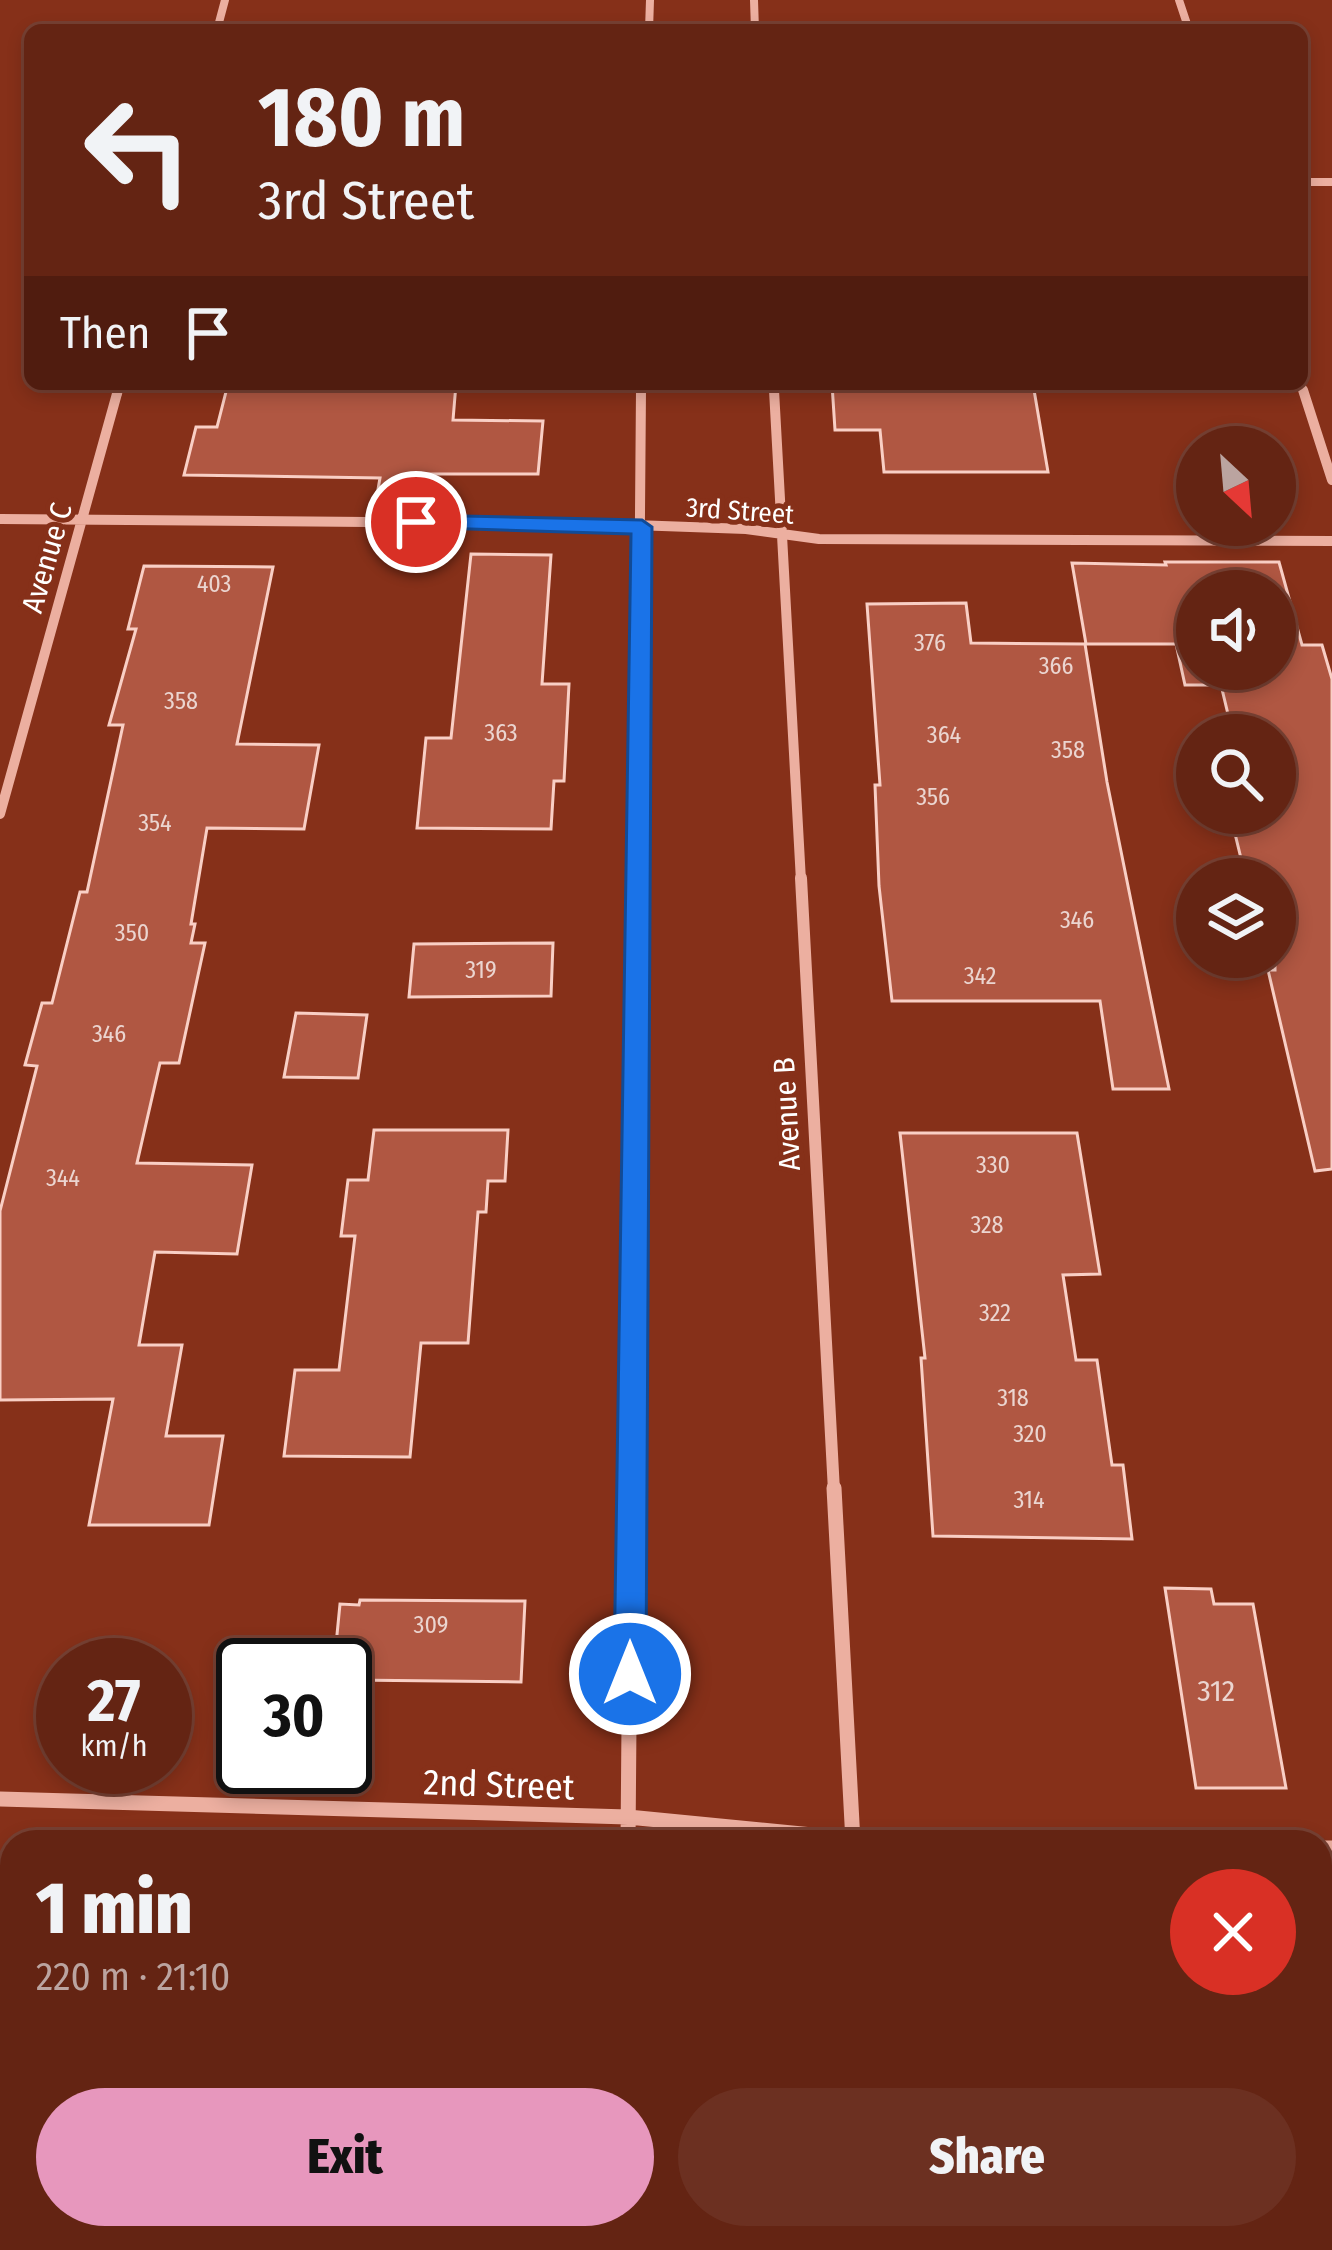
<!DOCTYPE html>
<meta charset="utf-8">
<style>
body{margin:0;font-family:"Fira Sans Condensed",sans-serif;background:#6c3021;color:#f1f3f6;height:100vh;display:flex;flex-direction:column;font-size:45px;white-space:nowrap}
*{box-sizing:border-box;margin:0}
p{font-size:39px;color:#bba4a0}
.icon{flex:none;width:66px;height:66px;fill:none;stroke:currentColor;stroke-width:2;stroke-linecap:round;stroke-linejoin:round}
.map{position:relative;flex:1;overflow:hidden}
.panel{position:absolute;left:0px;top:1830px;width:1332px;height:420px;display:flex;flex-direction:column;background:#642413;border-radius:36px 36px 0 0;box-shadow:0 6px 18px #0003,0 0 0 3px #784133}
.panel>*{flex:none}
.top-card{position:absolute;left:24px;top:24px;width:1284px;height:366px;border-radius:18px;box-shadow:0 6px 18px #0003,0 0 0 3px #784133;background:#642413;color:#f1f3f6;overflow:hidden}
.needle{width:78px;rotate:154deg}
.controls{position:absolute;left:1176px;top:426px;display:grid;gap:24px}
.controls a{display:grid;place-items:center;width:120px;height:120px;border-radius:50%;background:#642413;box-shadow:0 6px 18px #0003,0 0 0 3px #784133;font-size:60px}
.speed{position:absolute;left:36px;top:1638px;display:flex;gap:24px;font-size:60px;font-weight:700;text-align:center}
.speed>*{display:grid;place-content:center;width:156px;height:156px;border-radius:50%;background:#642413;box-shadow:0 6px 18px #0003,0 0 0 3px #784133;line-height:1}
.speed small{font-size:30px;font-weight:400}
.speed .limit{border:6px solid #111;border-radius:18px;background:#fff;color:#111}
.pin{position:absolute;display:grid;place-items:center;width:102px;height:102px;color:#fff;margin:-51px;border:6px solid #fff;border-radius:50%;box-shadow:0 3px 12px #0007}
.me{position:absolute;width:132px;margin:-66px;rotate:0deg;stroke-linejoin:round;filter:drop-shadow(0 0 9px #0008)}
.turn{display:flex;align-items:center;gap:42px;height:252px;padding:0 36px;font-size:54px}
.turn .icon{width:156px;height:156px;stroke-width:2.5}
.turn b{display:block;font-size:84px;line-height:102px}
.then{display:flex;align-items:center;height:114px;padding:0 36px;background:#0003;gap:24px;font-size:45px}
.round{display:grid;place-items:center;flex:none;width:126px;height:126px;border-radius:63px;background:#6c3021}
.summary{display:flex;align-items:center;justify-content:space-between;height:204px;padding:0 36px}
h1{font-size:72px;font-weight:800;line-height:90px}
.action{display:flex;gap:24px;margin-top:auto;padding:24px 36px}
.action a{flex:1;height:138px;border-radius:72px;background:#e797bd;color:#111;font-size:48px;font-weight:800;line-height:138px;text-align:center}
.action a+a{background:#6c3021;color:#f1f3f6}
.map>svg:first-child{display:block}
</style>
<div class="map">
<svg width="1332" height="2250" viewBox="0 0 1332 2250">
<rect width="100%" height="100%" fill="#863019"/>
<path fill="#b05742" stroke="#f9cfc5" stroke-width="3" fill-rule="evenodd" d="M228 384H456L453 420 543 421 538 474H424L421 495H377L380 478 184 475 196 427H217Z
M832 384H1033L1048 472H884L880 430H835Z
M471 554 551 555 542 684H569L564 781H554L551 829 417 828 426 738H451Z
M1165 562H1279L1302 645H1322L1332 679V1169L1315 1171 1268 970H1275V879H1246L1230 813H1275V735H1233L1221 685H1185L1176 644H1086L1072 563 1166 565ZM1197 591H1275V669H1197Z
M144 566 273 567 237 744 319 745 304 829 207 828 191 924H195L191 943H205L179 1063H160L137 1163 252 1165 237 1254 155 1252 139 1345H182L166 1436H223L209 1525H89L113 1399 0 1400V1211L37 1066 25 1065 42 1003H52L80 892H87L123 725H109L136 629H128Z
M966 603 971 643 1085 644 1107 782 1169 1089H1113L1100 1001H892L879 886 875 785H880L867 604Z
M553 943 551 996 409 997 414 944Z
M296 1013 367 1015 358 1078 284 1077Z
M374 1130H508L505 1181H488L486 1212H478L468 1343H421L410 1457 284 1456 295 1370H339L355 1236H341L348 1180H368Z
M900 1133H1077L1100 1274 1063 1275 1076 1360H1097L1112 1465H1123L1132 1539 933 1536 921 1358H925Z
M1165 1588 1211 1589 1214 1604H1253L1286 1788H1196Z
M360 1600 525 1601 521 1682 351 1680 345 1665H334L340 1604 359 1605Z"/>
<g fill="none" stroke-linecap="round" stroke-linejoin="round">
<path stroke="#ecafa0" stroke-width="8" d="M754 0 755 30
M1179 0 1189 30
M217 30 225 0
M649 30 650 0
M1302 182H1332
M774 384V393
M1301 384 1304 393
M118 393 120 384
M641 393V384"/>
<path stroke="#ecafa0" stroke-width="10" d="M774 390 801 881
M1303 390 1332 480
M0 519 606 524 746 529 819 539 1332 541
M0 814 118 390
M637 881 641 390"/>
<path stroke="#ecafa0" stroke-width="12" d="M801 878 834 1491
M631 1491 637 878"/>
<path stroke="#ecafa0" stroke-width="15" d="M834 1488 853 1842
M0 1799 628 1817 853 1839 995 1842
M628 1842 631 1488
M1320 1848H1332
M623 2238V2250
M873 2238 874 2250"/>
</g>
<path fill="#1a73e8" stroke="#114b97" stroke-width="3" d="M416 515 642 520 652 527 646 1674 642 1685 630 1690 618 1685 614 1674 631 534 408 527V517Z"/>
<g text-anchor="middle" stroke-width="10" stroke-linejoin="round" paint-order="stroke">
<g font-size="24" fill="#ebd5d0">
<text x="214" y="592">403</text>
<text x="930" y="651">376</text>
<text x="1056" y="674">366</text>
<text x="181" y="709">358</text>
<text x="501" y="741">363</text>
<text x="944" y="743">364</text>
<text x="1068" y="758">358</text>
<text x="933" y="805">356</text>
<text x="155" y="831">354</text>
<text x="1077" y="928">346</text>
<text x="132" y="941">350</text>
<text x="481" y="978">319</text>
<text x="980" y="984">342</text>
<text x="109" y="1042">346</text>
<text x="993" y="1173">330</text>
<text x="63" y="1186">344</text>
<text x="987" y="1233">328</text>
<text x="995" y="1321">322</text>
<text x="1013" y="1406">318</text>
<text x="1030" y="1442">320</text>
<text x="1029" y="1508">314</text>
<text x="431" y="1633">309</text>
</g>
<g font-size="27" fill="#fff" stroke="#863019">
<text transform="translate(740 511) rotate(4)" y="9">3rd Street</text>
</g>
<g font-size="30" fill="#fff" stroke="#863019">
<text transform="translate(47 558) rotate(-74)" y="10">Avenue C</text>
<text transform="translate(787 1114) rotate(-93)" y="10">Avenue B</text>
</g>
<g font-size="30" fill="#ebd5d0">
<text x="1216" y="1701">312</text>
</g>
<g font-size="36" fill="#fff" stroke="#863019">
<text transform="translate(499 1784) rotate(2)" y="13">2nd Street</text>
</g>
</g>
</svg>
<div class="controls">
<a><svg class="needle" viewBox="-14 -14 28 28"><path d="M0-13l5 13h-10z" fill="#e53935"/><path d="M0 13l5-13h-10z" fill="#bba4a0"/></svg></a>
<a><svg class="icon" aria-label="sound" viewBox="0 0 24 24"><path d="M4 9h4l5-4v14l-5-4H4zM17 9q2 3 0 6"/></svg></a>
<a><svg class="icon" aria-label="search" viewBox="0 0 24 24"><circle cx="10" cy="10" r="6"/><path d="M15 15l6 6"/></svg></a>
<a><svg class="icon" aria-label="layers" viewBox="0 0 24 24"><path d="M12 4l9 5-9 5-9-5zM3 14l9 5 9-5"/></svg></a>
</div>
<div class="speed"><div>27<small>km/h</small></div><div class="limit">30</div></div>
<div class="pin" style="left:416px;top:522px;background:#d93025"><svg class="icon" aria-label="arrive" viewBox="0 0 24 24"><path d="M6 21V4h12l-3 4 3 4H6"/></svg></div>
<svg class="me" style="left:630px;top:1674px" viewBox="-20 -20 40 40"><circle r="17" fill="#1a73e8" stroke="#fff" stroke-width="3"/><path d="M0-11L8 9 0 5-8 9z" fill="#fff"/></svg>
<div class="top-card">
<div class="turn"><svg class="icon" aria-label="left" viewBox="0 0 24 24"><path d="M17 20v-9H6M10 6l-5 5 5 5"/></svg><div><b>180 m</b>3rd Street</div></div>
<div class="then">Then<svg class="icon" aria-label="arrive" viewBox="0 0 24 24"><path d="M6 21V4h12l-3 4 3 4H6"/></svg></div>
</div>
<section class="panel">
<div class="summary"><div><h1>1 min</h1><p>220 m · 21:10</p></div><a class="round" style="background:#d93025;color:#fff"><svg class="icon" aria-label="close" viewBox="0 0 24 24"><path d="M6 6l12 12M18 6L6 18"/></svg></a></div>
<div class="action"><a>Exit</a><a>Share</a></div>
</section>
</div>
